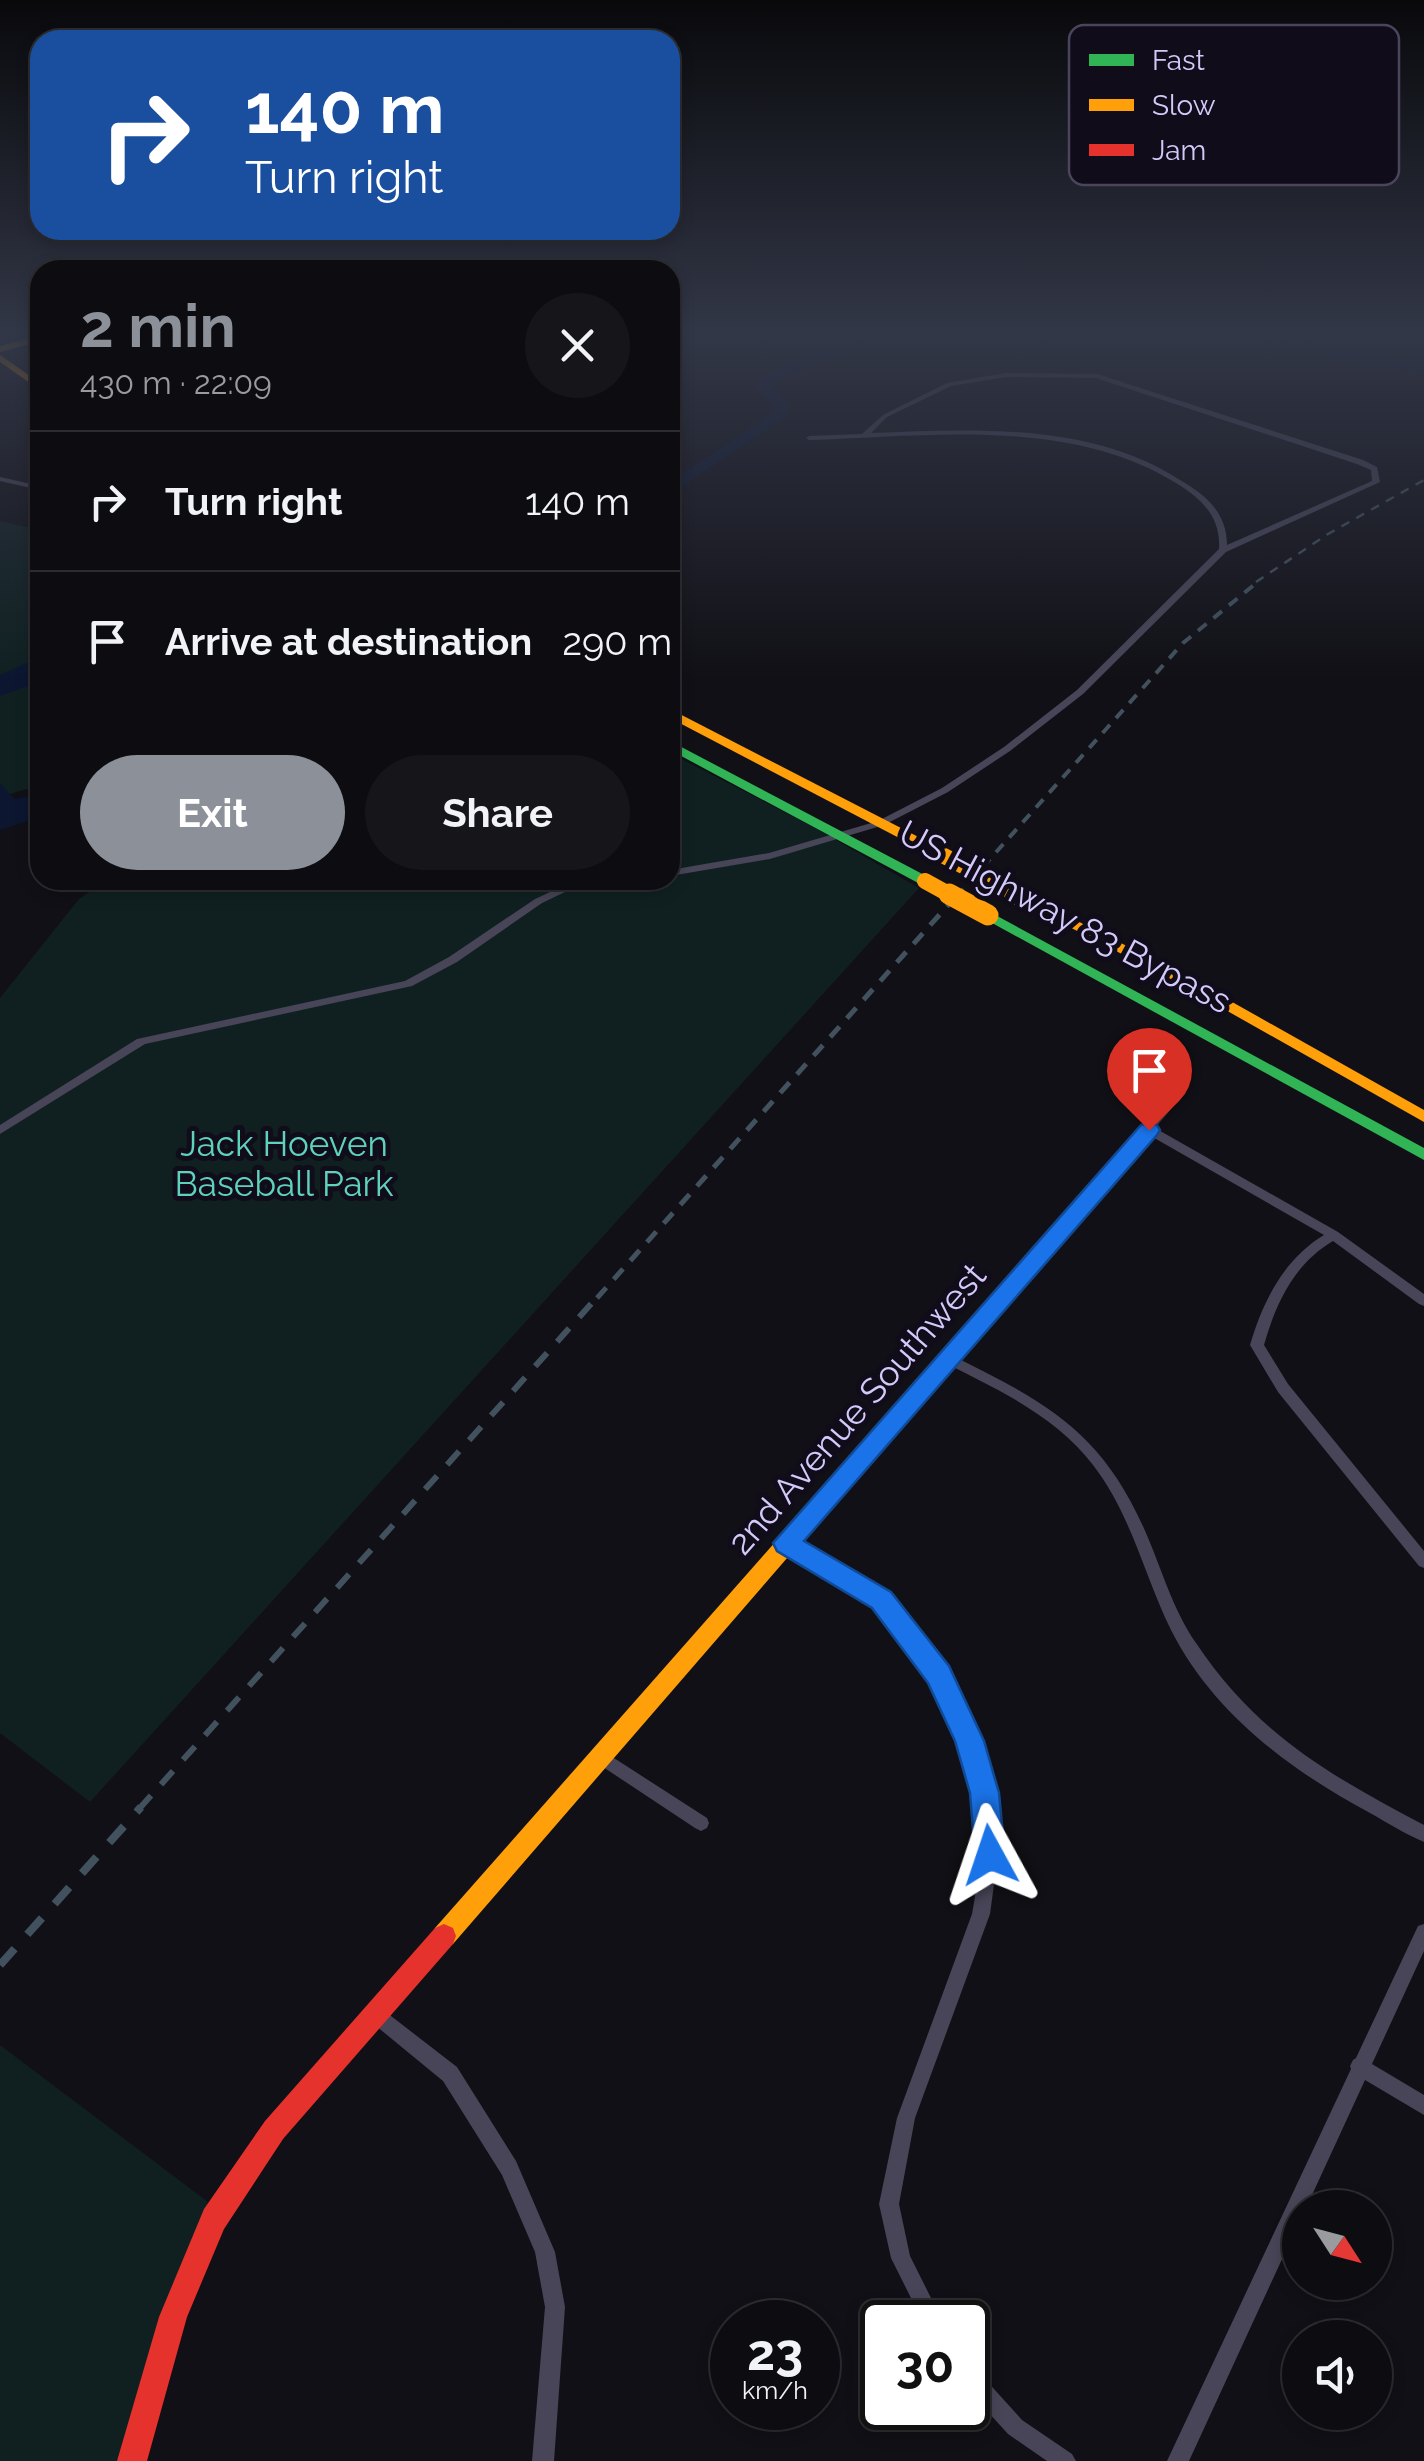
<!DOCTYPE html>
<meta charset="utf-8">
<style>
body{margin:0;font-family:Raleway,sans-serif;background:#161519;color:#f1f3f6;height:100vh;display:flex;flex-direction:column;font-size:38px;white-space:nowrap}
*{box-sizing:border-box;margin:0}
p{font-size:32px;color:#9a9b9f}
.icon{flex:none;width:55px;height:55px;fill:none;stroke:currentColor;stroke-width:2;stroke-linecap:round;stroke-linejoin:round}
.map{position:relative;flex:1;overflow:hidden}
.panel{position:absolute;left:30px;top:260px;width:650px;height:630px;display:flex;flex-direction:column;background:#0d0c10;border-radius:30px;box-shadow:0 5px 15px #0003,0 0 0 2px #2d2c30}
.panel>*{flex:none}
.banner{position:absolute;left:30px;top:30px;width:650px;height:210px;border-radius:30px;box-shadow:0 5px 15px #0003,0 0 0 2px #2d2c30;background:#1a4fa0;color:#fff;overflow:hidden}
.needle{width:65px;rotate:126deg}
.buttons{position:absolute;left:1282px;top:2190px;display:grid;gap:20px}
.buttons a{display:grid;place-items:center;width:110px;height:110px;border-radius:50%;background:#0d0c10;box-shadow:0 5px 15px #0003,0 0 0 2px #2d2c30;font-size:50px}
.speed{position:absolute;left:710px;top:2300px;display:flex;gap:20px;font-size:50px;font-weight:700;text-align:center}
.speed>*{display:grid;place-content:center;width:130px;height:130px;border-radius:50%;background:#0d0c10;box-shadow:0 5px 15px #0003,0 0 0 2px #2d2c30;line-height:1}
.speed small{font-size:25px;font-weight:400}
.speed .limit{border:5px solid #111;border-radius:15px;background:#fff;color:#111}
.pin{position:absolute;display:grid;place-items:center;width:85px;height:85px;color:#fff;margin:-102px -42px;border-radius:50% 50% 50% 0;rotate:-45deg;box-shadow:0 0 10px #0007}
.pin .icon{rotate:45deg}
.me{position:absolute;width:110px;margin:-55px;rotate:355deg;stroke-linejoin:round;filter:drop-shadow(0 0 8px #0008)}
.turn{display:flex;align-items:center;gap:35px;height:210px;padding:0 50px;font-size:45px}
.turn .icon{width:130px;height:130px;stroke-width:2.5}
.turn b{display:block;font-size:70px;line-height:85px}
.round{display:grid;place-items:center;flex:none;width:105px;height:105px;border-radius:52px;background:#161519}
.headline{display:flex;align-items:center;justify-content:space-between;height:170px;padding:0 50px}
h1{font-size:60px;font-weight:700;line-height:75px;color:#8c9099}
.button{display:flex;gap:20px;margin-top:auto;padding:20px 50px}
.button a{flex:1;height:115px;border-radius:60px;background:#8c9099;color:#fff;font-size:40px;font-weight:700;line-height:115px;text-align:center}
.button a+a{background:#161519;color:#f1f3f6}
ul{padding:0;list-style:none}
li{display:flex;align-items:center;gap:30px;height:140px;padding:0 50px;border-top:2px solid #2d2c30}
li div{flex:1}
li b{display:block;font-size:38px}
li em{font-style:normal}
.map>svg:first-child{display:block}
</style>
<div class="map">
<svg width="1424" height="2461" viewBox="0 0 1424 2461">
<rect width="100%" height="100%" fill="#111016"/>
<path fill="#102021" d="M0 521 40 530V785L0 797Z
M670 753 817 829 919 888 90 1802 0 1733V998L79 899 105 880H670Z
M0 2045 208 2202 120 2461H0Z"/>
<path fill="#0c1630" d="M40 657V682L0 696V675Z
M0 783 14 799 40 794V817L0 830Z"/>
<g fill="none" stroke-linecap="round" stroke-linejoin="round">
<path stroke="#0c1630" stroke-width="2.5" d="M902 335 906 343"/>
<path fill="#0c1630" fill-rule="evenodd" d="M1072 335C1047 351 943 343 909 346 859 349 817 359 773 382V390L790 404 785 418 670 494V482L773 413 775 405 759 391V380C821 327 992 332 1072 335Z
M1257 335H1278L1333 350 1424 365V373L1332 358Z"/>
<path fill="#474557" fill-rule="evenodd" d="M1006 373 1097 374 1363 460 1377 467 1380 482 1226 552 1083 694 1010 751 948 792 884 825 770 859 670 876V870L769 853 878 821 942 788 1004 747 1077 690 1219 549C1221 517 1202 499 1176 483 1071 417 927 436 809 440L806 438 809 436 862 434 883 415 947 383ZM1006 377 1096 378 1357 464 1371 470 1372 481 1227 545C1227 513 1206 495 1180 480 1090 422 974 429 871 433L887 417 951 386Z
M0 477 40 486V490L0 481Z
M576 880H590L542 903 457 962 412 986 145 1044 0 1134V1125L137 1039 405 981 449 957 535 899Z
M1166 1104 1172 1108 1155 1128 1338 1232 1424 1294V1306L1419 1304 1333 1241C1294 1264 1276 1303 1264 1345L1288 1384 1424 1551V1568L1419 1566 1278 1392 1250 1345C1263 1301 1284 1259 1324 1235L1149 1135 957 1358C1050 1404 1103 1434 1146 1533 1162 1570 1173 1610 1196 1643 1257 1734 1329 1775 1424 1825V1842C1405 1834 1388 1823 1370 1813 1290 1770 1213 1713 1171 1630 1144 1575 1131 1514 1093 1465 1056 1416 997 1389 943 1362L941 1359 1162 1105Z
M786 1537 887 1596 919 1633 947 1675 977 1741 993 1793 998 1855 990 1914 915 2118 899 2204 910 2256 943 2322H923L891 2258 879 2204 897 2118 972 1914 982 1855 977 1793 961 1741 933 1679 909 1643 877 1604 781 1547 779 1543 781 1539Z
M600 1749 707 1818 709 1823 707 1828 701 1831 695 1828 594 1761 592 1756 594 1751Z
M1424 1924V1951L1372 2064 1424 2095V2115L1365 2080 1306 2208H1300V2220L1189 2461H1167L1351 2069 1350 2066 1353 2060 1356 2058 1418 1926Z
M376 2006 382 2009 457 2067 516 2161 555 2252 565 2307 554 2461H532L545 2307 535 2252 502 2175 443 2081 370 2021 367 2015 370 2009Z
M968 2365 975 2368 1022 2420 1072 2454 1076 2461H1047L1008 2434 968 2390Z"/>
<path fill="#30b455" fill-rule="evenodd" d="M670 741 930 878 932 881 925 885 920 884 670 750Z
M988 911 1424 1148V1160L983 918V912Z"/>
<path fill="#ff9f0a" fill-rule="evenodd" d="M40 335V341L0 352V346Z
M0 355 40 383V390L0 362Z
M670 709 934 845 936 848 929 852 924 851 670 718Z
M1028 896 1186 976 1424 1110V1122L1176 982 1023 903 1021 900Z
M948 1352 955 1354 957 1359 955 1364 453 1944 444 1948 435 1944 432 1936 435 1928 941 1354Z"/>
<path fill="#e5322d" fill-rule="evenodd" d="M444 1924 453 1928 456 1936 453 1944 283 2139 224 2229 187 2317 147 2461H117L159 2317 204 2209 265 2121 435 1928Z"/>
<path stroke="#41515e" stroke-width="2.5" stroke-dasharray="9 8" stroke-linecap="butt" d="M1256 582 1328 534 1424 480"/>
<path stroke="#41515e" stroke-width="4" stroke-dasharray="11 9" stroke-linecap="butt" d="M956 897 1183 643 1260 580"/>
<path stroke="#41515e" stroke-width="5" stroke-dasharray="14 11" stroke-linecap="butt" d="M597 1298 958 894"/>
<path stroke="#41515e" stroke-width="6" stroke-dasharray="18 15" stroke-linecap="butt" d="M139 1809 599 1295"/>
<path stroke="#41515e" stroke-width="8" stroke-dasharray="22 19" stroke-linecap="butt" d="M0 1965 141 1807"/>
<path stroke="#ff9f0a" stroke-width="16" d="M929 848 1022 897
M925 881 954 897"/>
<path stroke="#ff9f0a" stroke-width="21" d="M949 894 988 915
M1017 894 1028 900"/>
</g>
<linearGradient id="sky" x2="0" y2="1"><stop stop-color="#09090c"/><stop offset="0.49" stop-color="#323747"/><stop offset="1" stop-color="#323747" stop-opacity="0"/></linearGradient>
<rect width="1424" height="679" fill="url(#sky)"/>
<path fill="#1a73e8" stroke="#114b97" stroke-width="2.5" d="M1149 1123 1157 1125 1160 1130 1157 1135 804 1541 891 1592 949 1666 984 1741 999 1793 1005 1855 1001 1865 990 1869 979 1865 975 1855 970 1793 955 1741 928 1683 872 1608 777 1551 773 1543 1141 1125Z"/>
<g text-anchor="middle" stroke-width="10" stroke-linejoin="round" paint-order="stroke">
<g font-size="35" fill="#d3cafa" stroke="#100c1a">
<text transform="translate(1065 917) rotate(28)" y="12">US Highway 83 Bypass</text>
<text transform="translate(857 1409) rotate(-49)" y="12">2nd Avenue Southwest</text>
</g>
<g font-size="35" fill="#5fd2be" stroke="#100c1a">
<text x="284" y="1156">Jack Hoeven<tspan x="284" dy="40">Baseball Park</tspan></text>
</g>
</g>
<rect x="1069" y="25" width="330" height="160" rx="15" fill="#100c1a" stroke="#4a455d" stroke-width="2.5"/>
<rect x="1089" y="54" width="45" height="12" fill="#30b455"/>
<rect x="1089" y="99" width="45" height="12" fill="#ff9f0a"/>
<rect x="1089" y="144" width="45" height="12" fill="#e5322d"/>
<g font-size="28" fill="#d3cafa">
<text x="1152" y="70">Fast</text>
<text x="1152" y="115">Slow</text>
<text x="1152" y="160">Jam</text>
</g>
</svg>
<div class="buttons">
<a><svg class="needle" viewBox="-14 -14 28 28"><path d="M0-13l5 13h-10z" fill="#e53935"/><path d="M0 13l5-13h-10z" fill="#9a9b9f"/></svg></a>
<a><svg class="icon" aria-label="sound" viewBox="0 0 24 24"><path d="M4 9h4l5-4v14l-5-4H4zM17 9q2 3 0 6"/></svg></a>
</div>
<div class="speed"><div>23<small>km/h</small></div><div class="limit">30</div></div>
<div class="pin" style="left:1149px;top:1130px;background:#d93025"><svg class="icon" aria-label="arrive" viewBox="0 0 24 24"><path d="M6 21V4h12l-3 4 3 4H6"/></svg></div>
<svg class="me" style="left:990px;top:1855px" viewBox="-20 -20 40 40"><path d="M0-17L14 15 0 8-14 15z" fill="#1a73e8" stroke="#fff" stroke-width="4"/></svg>
<div class="banner">
<div class="turn"><svg class="icon" aria-label="right" viewBox="0 0 24 24"><path d="M7 20v-9h11M14 6l5 5-5 5"/></svg><div><b>140 m</b>Turn right</div></div>
</div>
<section class="panel">
<div class="headline"><div><h1>2 min</h1><p>430 m · 22:09</p></div><a class="round"><svg class="icon" aria-label="close" viewBox="0 0 24 24"><path d="M6 6l12 12M18 6L6 18"/></svg></a></div>
<ul>
<li><svg class="icon" aria-label="right" viewBox="0 0 24 24"><path d="M7 20v-9h11M14 6l5 5-5 5"/></svg><div><b>Turn right</b></div><em>140 m</em></li>
<li><svg class="icon" aria-label="arrive" viewBox="0 0 24 24"><path d="M6 21V4h12l-3 4 3 4H6"/></svg><div><b>Arrive at destination</b></div><em>290 m</em></li>
</ul>
<div class="button"><a>Exit</a><a>Share</a></div>
</section>
</div>
